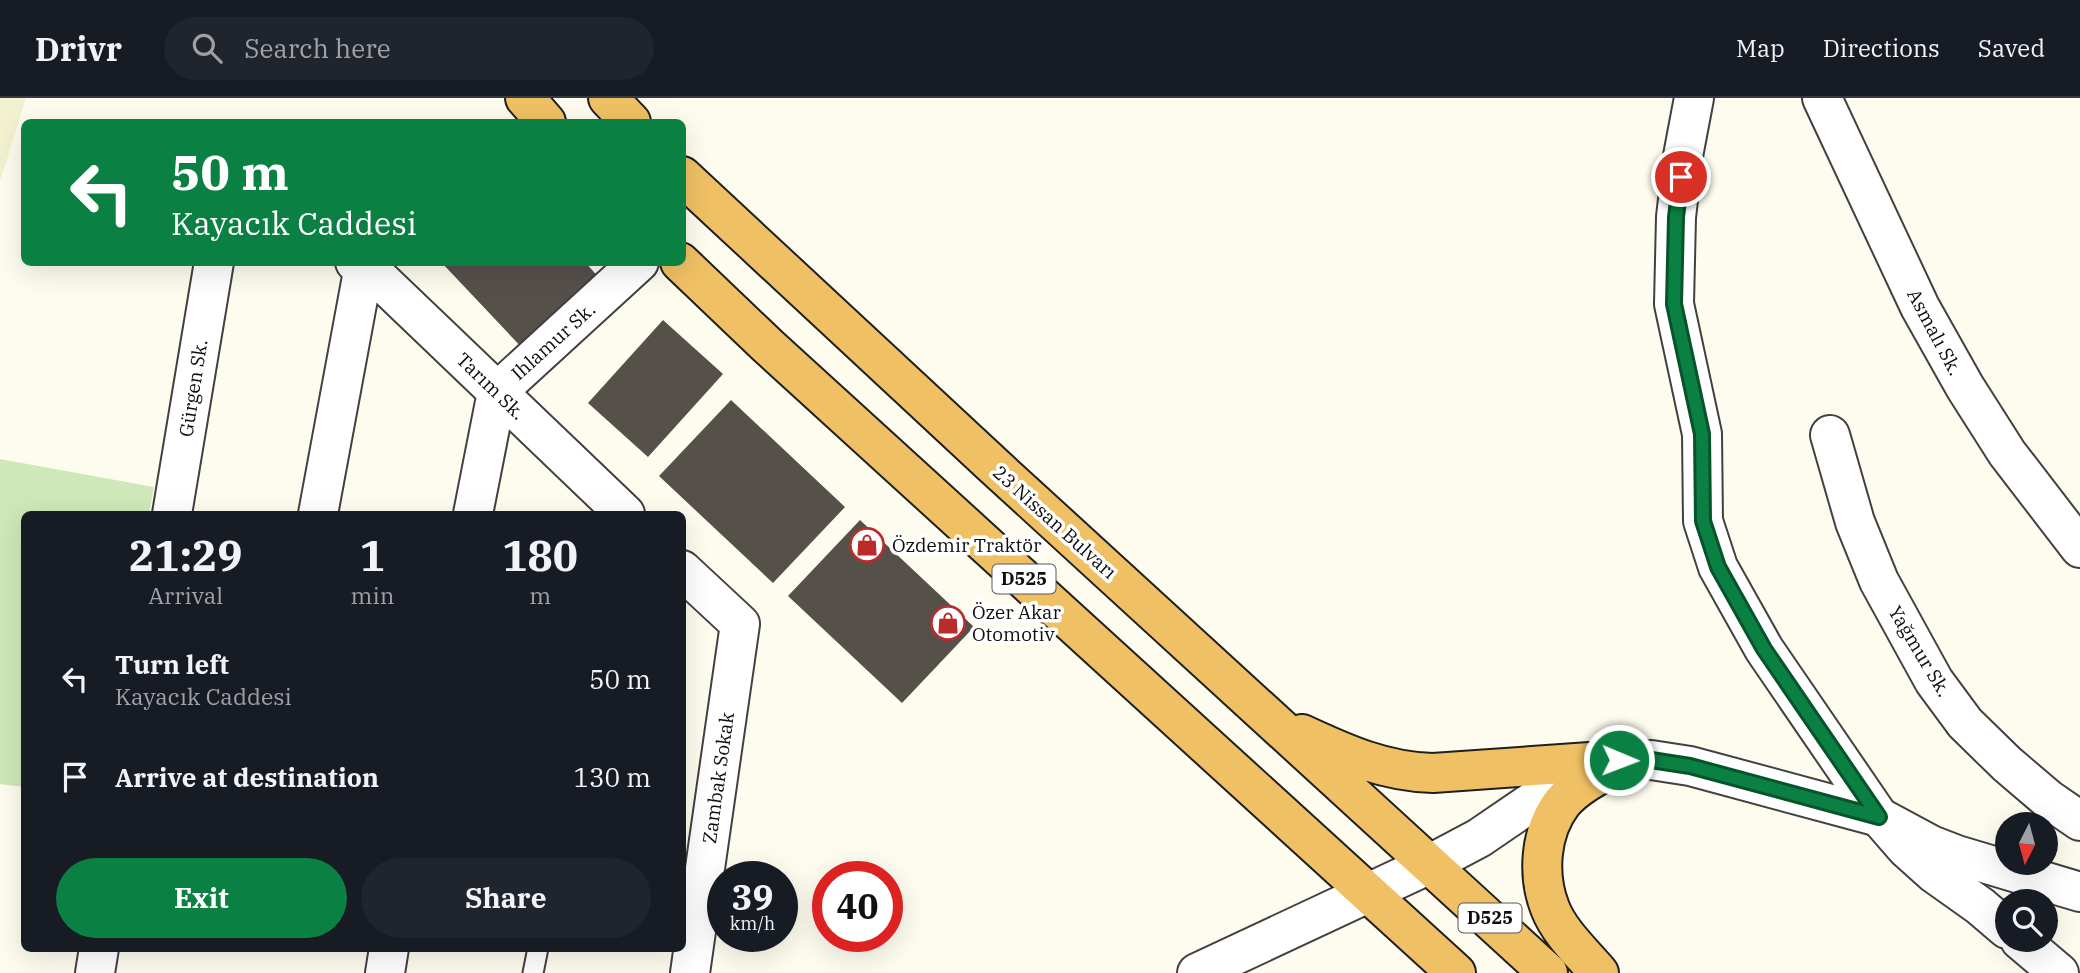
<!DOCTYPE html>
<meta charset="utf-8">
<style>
body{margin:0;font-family:"IBM Plex Serif",serif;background:#20242c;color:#f1f3f6;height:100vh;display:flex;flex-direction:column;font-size:26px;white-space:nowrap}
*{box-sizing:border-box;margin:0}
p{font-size:23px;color:#9ea1a6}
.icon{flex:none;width:38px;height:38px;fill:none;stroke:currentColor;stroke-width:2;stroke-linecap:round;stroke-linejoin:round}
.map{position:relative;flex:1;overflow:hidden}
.side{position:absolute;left:21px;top:413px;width:665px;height:441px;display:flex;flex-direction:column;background:#171b24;border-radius:10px;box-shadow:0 7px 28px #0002}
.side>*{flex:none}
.banner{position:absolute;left:21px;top:21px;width:665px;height:147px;border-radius:10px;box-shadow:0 7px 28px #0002;background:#0b8043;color:#fff;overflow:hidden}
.needle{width:46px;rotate:186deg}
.tools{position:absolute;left:1995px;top:714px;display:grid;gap:14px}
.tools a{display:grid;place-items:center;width:63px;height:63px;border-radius:50%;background:#171b24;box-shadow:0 7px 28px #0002;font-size:35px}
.speed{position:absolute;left:707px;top:763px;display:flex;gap:14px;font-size:35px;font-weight:700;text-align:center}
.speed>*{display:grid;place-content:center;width:91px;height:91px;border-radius:50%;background:#171b24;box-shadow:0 7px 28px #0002;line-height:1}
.speed small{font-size:18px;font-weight:400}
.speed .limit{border:10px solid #d22;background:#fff;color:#111}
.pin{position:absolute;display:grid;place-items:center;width:60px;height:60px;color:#fff;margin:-30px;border:4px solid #fff;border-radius:50%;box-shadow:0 2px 7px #0007}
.me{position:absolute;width:77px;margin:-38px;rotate:91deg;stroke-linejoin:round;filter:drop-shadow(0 0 5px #0008)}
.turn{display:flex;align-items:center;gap:24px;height:147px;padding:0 35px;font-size:32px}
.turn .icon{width:91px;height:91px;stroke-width:2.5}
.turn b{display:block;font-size:49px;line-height:60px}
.eta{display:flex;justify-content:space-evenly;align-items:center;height:119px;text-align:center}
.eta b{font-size:42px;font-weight:800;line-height:49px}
.cta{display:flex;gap:14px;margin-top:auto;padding:14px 35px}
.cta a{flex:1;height:80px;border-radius:42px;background:#0b8043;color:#fff;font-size:28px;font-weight:800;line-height:80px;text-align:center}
.cta a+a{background:#20242c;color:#f1f3f6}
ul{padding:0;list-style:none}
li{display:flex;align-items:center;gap:21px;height:98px;padding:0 35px}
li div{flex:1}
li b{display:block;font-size:26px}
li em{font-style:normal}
header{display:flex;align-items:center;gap:42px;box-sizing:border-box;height:98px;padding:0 35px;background:#171b24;border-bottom:2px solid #363941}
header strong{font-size:33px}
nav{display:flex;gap:38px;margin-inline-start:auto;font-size:24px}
.search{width:490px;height:63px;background:#20242c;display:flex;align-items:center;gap:18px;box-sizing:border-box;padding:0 24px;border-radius:38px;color:#9ea1a6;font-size:26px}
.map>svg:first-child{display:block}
</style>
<header>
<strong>Drivr</strong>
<div class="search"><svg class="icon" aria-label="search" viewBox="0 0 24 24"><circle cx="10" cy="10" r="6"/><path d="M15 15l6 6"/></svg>Search here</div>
<nav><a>Map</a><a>Directions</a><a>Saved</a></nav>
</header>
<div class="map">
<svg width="2080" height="875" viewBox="0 0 2080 875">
<rect width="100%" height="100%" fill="#fefcef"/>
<path fill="#f3f2d0" d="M0 0H26L0 84Z"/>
<path fill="#cfe8ba" d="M0 361 154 389 149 416H24V689L0 686Z"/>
<path fill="#56504b" d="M441 164H585L601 182 525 253Z
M663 222 723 276 648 359 588 305Z
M731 302 845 409 773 485 659 378Z
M860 422 974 529 902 605 788 498Z"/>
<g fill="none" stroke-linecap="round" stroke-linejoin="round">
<g stroke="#414141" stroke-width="23">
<path id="service" d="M533 875 538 850"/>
</g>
<g stroke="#414141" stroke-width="42">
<path id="minor" d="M1694 0 1683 58 1676 119 1674 206 1702 336 1703 423 1718 469 1764 551 1879 719 1906 750 1935 776 1980 808 2007 831
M1822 0 1920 209 1965 289 2007 355 2080 450
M355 164 368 170 625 416
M1830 337 1855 424 1879 483 1934 583 1965 625 2007 666 2048 701 2080 723
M172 416 214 164
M318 416 364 168
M473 416 497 294 639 164
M682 472 740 526 690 875
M2020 842 2059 875
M95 875 99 850
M385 875 389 850"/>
</g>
<g stroke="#414141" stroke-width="42">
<path id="tertiary" d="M1197 875 1430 766 1479 740 1561 684 1584 673 1619 662H1651L1690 668 1879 719 1931 747 1957 757 2080 794"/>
</g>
<g stroke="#1f1f1f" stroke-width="42">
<path id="trunk" d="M525 0 546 24
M608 0 631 24
M682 78 994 368 1548 875
M680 164 768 248 1456 875
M1302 636C1345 656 1385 674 1433 675L1633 661
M1599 875C1582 855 1559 834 1550 810 1537 777 1540 734 1562 705 1576 688 1601 675 1621 666"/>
</g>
<use href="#service" stroke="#fff" stroke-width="19"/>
<use href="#minor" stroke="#fff" stroke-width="38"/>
<use href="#tertiary" stroke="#fff" stroke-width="38"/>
<use href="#trunk" stroke="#f0c064" stroke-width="38"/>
</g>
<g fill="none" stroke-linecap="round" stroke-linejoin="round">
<g stroke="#07532c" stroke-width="18">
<path id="route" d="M1619 662H1651L1690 668 1879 719 1764 551 1718 469 1703 423 1702 336 1674 206 1676 119 1681 79"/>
</g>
<use href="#route" stroke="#0b8043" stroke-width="12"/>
</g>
<defs>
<g id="shop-ring" transform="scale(1.75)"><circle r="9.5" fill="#fff" stroke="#b92c2b" stroke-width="1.5"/><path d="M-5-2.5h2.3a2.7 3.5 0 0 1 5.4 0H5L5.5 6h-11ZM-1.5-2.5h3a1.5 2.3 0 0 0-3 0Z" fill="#b92c2b"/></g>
</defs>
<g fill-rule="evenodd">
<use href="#shop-ring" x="867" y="447"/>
<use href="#shop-ring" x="948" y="525"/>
</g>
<g text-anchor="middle" stroke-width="7" stroke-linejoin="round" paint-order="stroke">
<g fill="#fff" stroke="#565656" stroke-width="2">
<rect x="992.5" y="466.5" width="63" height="29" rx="5"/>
<rect x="1458.5" y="805.5" width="63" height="29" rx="5"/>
</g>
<g font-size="18" font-weight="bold" fill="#0e0e0e">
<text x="1024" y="487">D525</text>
<text x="1490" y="826">D525</text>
</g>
<g font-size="19" fill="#0e0e0e" stroke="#fff">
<text transform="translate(1935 234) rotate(62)" y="7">Asmalı Sk.</text>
<text transform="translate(553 243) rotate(-42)" y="7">Ihlamur Sk.</text>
<text transform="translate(491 288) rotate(44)" y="7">Tarım Sk.</text>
<text transform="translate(193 290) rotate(-81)" y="7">Gürgen Sk.</text>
<text transform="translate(1055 424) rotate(42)" y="7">23 Nissan Bulvarı</text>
<text transform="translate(1920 553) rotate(59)" y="7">Yağmur Sk.</text>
<text transform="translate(718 680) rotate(-82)" y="7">Zambak Sokak</text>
</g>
<g font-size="19" fill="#0e0e0e" stroke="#fff" text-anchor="start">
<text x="892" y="454">Özdemir Traktör</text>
<text x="972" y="521">Özer Akar<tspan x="972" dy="22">Otomotiv</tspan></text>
</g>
</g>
</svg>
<div class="tools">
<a><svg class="needle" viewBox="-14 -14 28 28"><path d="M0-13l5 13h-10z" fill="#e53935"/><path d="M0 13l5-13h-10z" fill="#9ea1a6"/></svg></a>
<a><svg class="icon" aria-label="search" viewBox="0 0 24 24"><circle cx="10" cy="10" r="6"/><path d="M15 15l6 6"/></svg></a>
</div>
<div class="speed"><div>39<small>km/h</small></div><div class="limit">40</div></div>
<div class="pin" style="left:1681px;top:79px;background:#d93025"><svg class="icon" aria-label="arrive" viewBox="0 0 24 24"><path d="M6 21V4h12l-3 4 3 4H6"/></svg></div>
<svg class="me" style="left:1619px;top:662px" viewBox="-20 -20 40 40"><circle r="17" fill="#0b8043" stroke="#fff" stroke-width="3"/><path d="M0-11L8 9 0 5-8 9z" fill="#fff"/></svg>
<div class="banner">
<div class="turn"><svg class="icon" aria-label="left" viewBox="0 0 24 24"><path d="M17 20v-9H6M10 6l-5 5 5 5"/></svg><div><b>50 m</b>Kayacık Caddesi</div></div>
</div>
<section class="side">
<div class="eta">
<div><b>21:29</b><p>Arrival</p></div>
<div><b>1</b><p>min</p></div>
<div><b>180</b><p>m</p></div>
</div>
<ul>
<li><svg class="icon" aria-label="left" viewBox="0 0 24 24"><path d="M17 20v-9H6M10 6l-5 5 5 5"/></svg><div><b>Turn left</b><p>Kayacık Caddesi</p></div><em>50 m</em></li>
<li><svg class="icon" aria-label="arrive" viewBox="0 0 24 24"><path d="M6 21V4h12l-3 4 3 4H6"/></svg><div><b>Arrive at destination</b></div><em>130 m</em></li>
</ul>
<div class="cta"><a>Exit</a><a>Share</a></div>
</section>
</div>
